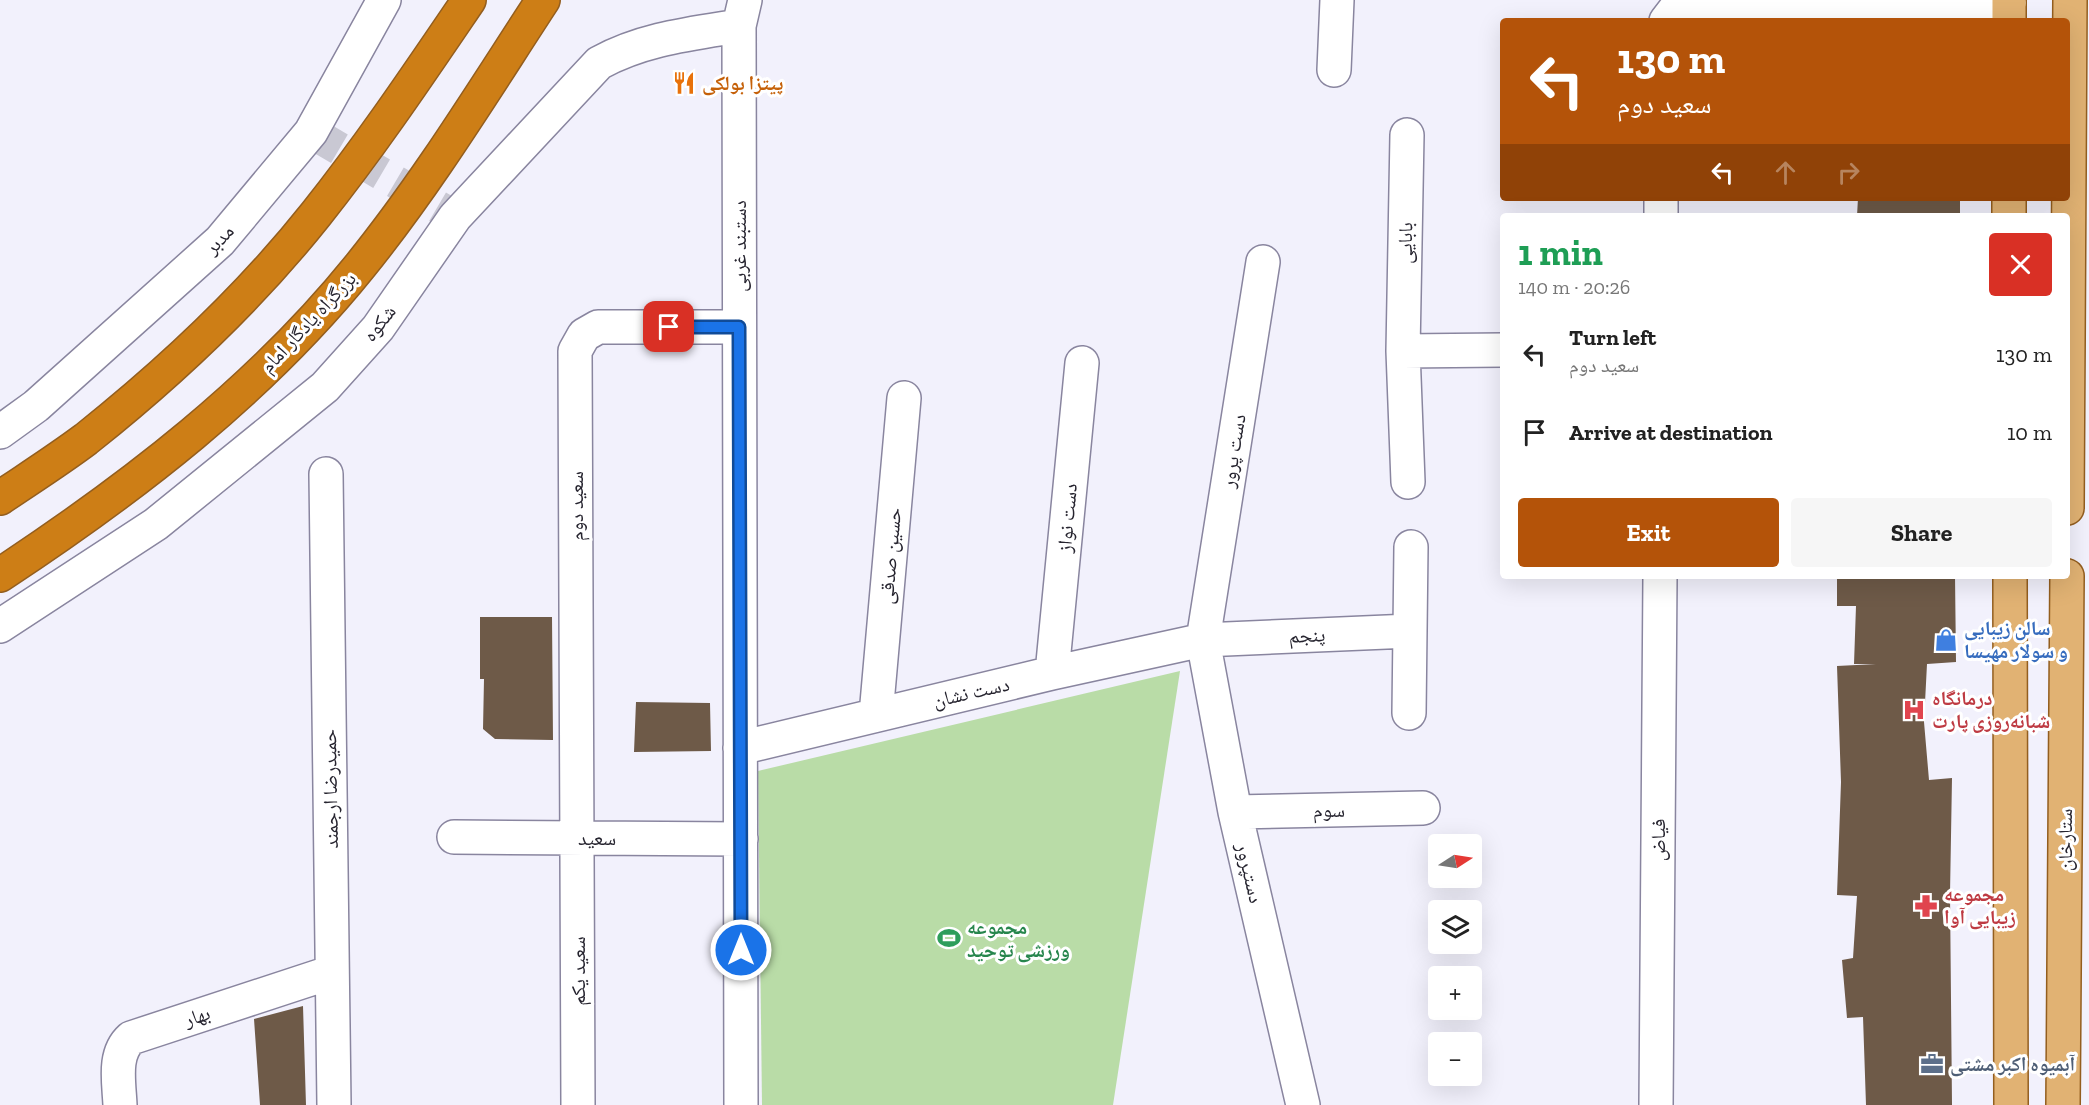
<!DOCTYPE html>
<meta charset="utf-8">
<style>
body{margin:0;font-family:"Zilla Slab","Noto Naskh Arabic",serif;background:#f6f6f6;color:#222;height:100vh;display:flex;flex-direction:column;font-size:22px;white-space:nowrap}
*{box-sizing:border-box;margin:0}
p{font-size:20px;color:#767676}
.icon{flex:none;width:33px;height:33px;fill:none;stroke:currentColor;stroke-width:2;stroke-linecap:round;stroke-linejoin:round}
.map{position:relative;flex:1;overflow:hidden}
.side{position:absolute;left:1500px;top:213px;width:570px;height:366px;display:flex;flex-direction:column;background:#fff;border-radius:6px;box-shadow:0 6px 24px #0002}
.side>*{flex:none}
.top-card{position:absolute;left:1500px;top:18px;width:570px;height:183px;border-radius:6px;box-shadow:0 6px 24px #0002;background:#b45309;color:#fff;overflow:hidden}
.needle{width:39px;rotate:78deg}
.tools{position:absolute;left:1428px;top:834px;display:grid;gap:12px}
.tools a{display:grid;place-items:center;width:54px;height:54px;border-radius:6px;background:#fff;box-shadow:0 6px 24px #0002;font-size:30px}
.pin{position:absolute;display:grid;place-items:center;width:51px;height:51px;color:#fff;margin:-26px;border-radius:12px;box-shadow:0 3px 9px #0006}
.me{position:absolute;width:66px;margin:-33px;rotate:0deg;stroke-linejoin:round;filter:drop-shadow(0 0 4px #0008)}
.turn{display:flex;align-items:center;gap:21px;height:126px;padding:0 18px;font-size:27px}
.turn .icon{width:78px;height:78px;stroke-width:2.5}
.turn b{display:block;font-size:42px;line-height:51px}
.lanes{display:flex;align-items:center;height:57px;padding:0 18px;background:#0003;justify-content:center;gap:30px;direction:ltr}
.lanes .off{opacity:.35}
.round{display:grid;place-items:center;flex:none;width:63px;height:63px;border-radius:6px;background:#f6f6f6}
.overview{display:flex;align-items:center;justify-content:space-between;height:102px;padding:0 18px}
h1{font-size:36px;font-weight:800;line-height:45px;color:#1e9e55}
.action{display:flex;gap:12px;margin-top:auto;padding:12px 18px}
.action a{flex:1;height:69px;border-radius:6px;background:#b45309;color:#fff;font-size:24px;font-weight:800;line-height:69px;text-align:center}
.action a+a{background:#f6f6f6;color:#222}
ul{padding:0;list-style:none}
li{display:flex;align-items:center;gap:18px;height:78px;padding:0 18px}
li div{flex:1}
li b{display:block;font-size:22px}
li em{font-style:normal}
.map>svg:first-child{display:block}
</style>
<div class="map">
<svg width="2089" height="1105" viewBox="0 0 2089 1105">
<rect width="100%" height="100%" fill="#f2f1fc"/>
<path fill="#b9dca7" d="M1180 671 1113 1105H762L758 771Z"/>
<path fill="#6e5a48" d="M1858 198H1960V216H1857Z
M1837 576H1955L1956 662 1927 664 1924 722 1929 780 1952 778 1950 894 1952 1105H1866L1863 1017 1847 1018 1842 960 1853 958 1857 896 1837 895 1841 782 1837 666 1876 664H1854L1856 606H1837Z
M480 617H552L553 740 495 739 483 729 484 679H480Z
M636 702 710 703 711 751 634 752Z
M303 1006 306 1105H260L254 1019Z"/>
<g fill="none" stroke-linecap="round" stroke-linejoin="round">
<path stroke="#c9c8d3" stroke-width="33" stroke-dasharray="33 16" stroke-linecap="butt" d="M311 132 455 217"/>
<g stroke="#89859f" stroke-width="36">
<path id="minor" d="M1666 21 1676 8 1690 6 2009 3
M1334 70 1337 0
M1407 135 1403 351 1408 482
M1661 198V216
M1263 262 1203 640 1235 812 1303 1105
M1403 351 1503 350
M0 432 36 406 220 241 311 132 384 0
M326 474 334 1105
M0 626 156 524 325 387 378 328 455 217 599 63C643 39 689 34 739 26
M1052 673 1082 363
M1409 713 1411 547
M876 715 904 398
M740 748 1052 673 1203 640 1410 631
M1235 812 1423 808
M454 837 741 839
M120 1105C119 1082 113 1054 131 1038L332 972
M578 1105 575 351 584 335 598 327H739
M741 1105 739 26 745 0
M1656 1105 1660 576"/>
</g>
<g stroke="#935e1f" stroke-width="36">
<path id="major" d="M2009 0V21
M2009 198V216
M2067 508 2070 0
M2010 576 2011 1105
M2063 1105 2067 576"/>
</g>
<g stroke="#935e1f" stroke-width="36">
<path id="highway" d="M0 498C28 479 58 460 86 439 169 373 250 297 316 214 371 145 420 72 469 0
M0 575C132 488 260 390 360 266 428 182 484 90 543 0"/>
</g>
<use href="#minor" stroke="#fff" stroke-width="33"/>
<use href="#major" stroke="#e1b273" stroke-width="33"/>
<use href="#highway" stroke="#cd7e16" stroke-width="33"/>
</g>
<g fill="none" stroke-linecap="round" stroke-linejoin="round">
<g stroke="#114b97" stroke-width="15">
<path id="route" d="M669 327H739L741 950"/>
</g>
<use href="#route" stroke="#1a73e8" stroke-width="10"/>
</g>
<defs>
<g id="restaurant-bare" transform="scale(1.8)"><path d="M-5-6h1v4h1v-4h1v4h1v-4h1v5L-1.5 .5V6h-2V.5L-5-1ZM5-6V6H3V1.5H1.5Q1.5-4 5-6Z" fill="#e8710a" stroke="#fff" stroke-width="2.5" paint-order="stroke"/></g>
<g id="shop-bare" transform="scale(1.8)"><path d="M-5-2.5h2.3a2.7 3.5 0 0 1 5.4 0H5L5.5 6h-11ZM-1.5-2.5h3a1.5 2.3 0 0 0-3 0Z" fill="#3f7fe0" stroke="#fff" stroke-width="2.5" paint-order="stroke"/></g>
<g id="hospital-bare" transform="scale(1.8)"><path d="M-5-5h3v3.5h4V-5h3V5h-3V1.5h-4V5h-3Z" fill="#e0444e" stroke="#fff" stroke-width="2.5" paint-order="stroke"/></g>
<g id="pharmacy-bare" transform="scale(1.8)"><path d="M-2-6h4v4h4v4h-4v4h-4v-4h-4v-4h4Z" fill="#e0444e" stroke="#fff" stroke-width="2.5" paint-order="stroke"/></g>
<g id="stadium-bare" transform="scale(1.8)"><path d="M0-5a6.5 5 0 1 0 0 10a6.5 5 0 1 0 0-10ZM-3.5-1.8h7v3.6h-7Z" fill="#2e9e5b" stroke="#fff" stroke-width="2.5" paint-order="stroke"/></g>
<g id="office-bare" transform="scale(1.8)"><path d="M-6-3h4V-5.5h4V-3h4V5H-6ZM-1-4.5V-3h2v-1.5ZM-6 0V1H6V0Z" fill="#5c6f8a" stroke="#fff" stroke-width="2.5" paint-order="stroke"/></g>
</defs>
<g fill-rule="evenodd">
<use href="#restaurant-bare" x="684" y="83"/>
<use href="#shop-bare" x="1946" y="640"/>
<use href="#hospital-bare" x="1914" y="710"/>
<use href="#pharmacy-bare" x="1926" y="906"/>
<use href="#stadium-bare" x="949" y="938"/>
<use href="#office-bare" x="1932" y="1064"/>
</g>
<g text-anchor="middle" stroke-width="6" stroke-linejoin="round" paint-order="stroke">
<g font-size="20" font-weight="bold" fill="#c56008" stroke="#fff" text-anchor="start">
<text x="702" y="90">پیتزا بولکی</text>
</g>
<g font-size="20" fill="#26242f" stroke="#fff">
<text transform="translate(219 239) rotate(-46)" y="7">مدبر</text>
<text transform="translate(1405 243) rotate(-89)" y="7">بابایی</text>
<text transform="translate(739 246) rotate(-90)" y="7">دستبند غربی</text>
<text transform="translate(308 322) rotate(-47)" y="7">بزرگراه یادگار امام</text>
<text transform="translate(379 323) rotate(-52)" y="7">شکوه</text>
<text transform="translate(1233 451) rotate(-81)" y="7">دست پرور</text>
<text transform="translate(576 506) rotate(-90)" y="7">سعید دوم</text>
<text transform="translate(1067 518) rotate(-85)" y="7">دست نواز</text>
<text transform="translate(890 556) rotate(-85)" y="7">حسین صدقی</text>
<text transform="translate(1307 635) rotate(-3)" y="7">پنجم</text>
<text transform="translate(971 692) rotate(-13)" y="7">دست نشان</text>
<text transform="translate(330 789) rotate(-91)" y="7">حمیدرضا ارجمند</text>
<text transform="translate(1329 810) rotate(-1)" y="7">سوم</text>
<text x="597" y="845">سعید</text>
<text transform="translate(1658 840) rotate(-90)" y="7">فیاض</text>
<text transform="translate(2065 840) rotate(-90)" y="7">ستارخان</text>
<text transform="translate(1250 873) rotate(77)" y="7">دستپرور</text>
<text transform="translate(578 971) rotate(-90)" y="7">سعید یکم</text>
<text transform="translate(197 1016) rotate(-18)" y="7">بهار</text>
</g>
<g font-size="20" font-weight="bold" fill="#366cbe" stroke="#fff" text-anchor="start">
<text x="1964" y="635">سالن زیبایی<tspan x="1964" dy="23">و سولار مهیسا</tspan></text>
</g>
<g font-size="20" font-weight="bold" fill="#be3a42" stroke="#fff" text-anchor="start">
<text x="1932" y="705">درمانگاه<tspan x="1932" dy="23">شبانه‌روزی پارت</tspan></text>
<text x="1944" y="901">مجموعه<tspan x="1944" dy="23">زیبایی آوا</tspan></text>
</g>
<g font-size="20" font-weight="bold" fill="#27864d" stroke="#fff" text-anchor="start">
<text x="967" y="934">مجموعه<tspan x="967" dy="23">ورزشی توحید</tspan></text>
</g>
<g font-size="20" font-weight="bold" fill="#4e5e75" stroke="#fff" text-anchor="start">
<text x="1950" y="1071">آبمیوه اکبر مشتی</text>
</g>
</g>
</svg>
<div class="tools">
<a><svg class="needle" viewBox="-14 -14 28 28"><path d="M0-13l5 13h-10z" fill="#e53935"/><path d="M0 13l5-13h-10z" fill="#767676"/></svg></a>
<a><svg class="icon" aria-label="layers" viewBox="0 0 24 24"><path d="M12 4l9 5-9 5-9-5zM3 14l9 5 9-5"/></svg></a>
<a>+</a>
<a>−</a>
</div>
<div class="pin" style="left:669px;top:327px;background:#d93025"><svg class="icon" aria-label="arrive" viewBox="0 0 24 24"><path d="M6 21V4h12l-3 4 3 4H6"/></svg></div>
<svg class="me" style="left:741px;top:950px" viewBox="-20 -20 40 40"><circle r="17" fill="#1a73e8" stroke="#fff" stroke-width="3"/><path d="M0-11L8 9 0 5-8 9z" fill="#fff"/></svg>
<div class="top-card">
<div class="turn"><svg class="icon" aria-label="left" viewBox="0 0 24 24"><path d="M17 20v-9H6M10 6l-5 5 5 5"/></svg><div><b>130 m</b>سعید دوم</div></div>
<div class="lanes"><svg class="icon" aria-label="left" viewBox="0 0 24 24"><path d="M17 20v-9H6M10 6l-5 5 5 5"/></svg><svg class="icon off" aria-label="ahead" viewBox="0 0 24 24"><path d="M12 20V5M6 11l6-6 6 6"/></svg><svg class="icon off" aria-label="right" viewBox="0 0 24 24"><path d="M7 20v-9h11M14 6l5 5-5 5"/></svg></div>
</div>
<section class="side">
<div class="overview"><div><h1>1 min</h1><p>140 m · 20:26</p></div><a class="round" style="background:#d93025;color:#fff"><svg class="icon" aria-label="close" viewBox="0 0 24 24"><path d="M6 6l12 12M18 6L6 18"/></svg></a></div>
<ul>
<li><svg class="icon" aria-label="left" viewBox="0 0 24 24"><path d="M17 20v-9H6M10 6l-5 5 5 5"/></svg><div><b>Turn left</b><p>سعید دوم</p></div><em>130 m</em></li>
<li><svg class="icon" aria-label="arrive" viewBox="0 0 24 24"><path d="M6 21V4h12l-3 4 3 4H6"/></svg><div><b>Arrive at destination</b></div><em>10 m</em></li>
</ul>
<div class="action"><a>Exit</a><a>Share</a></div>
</section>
</div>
